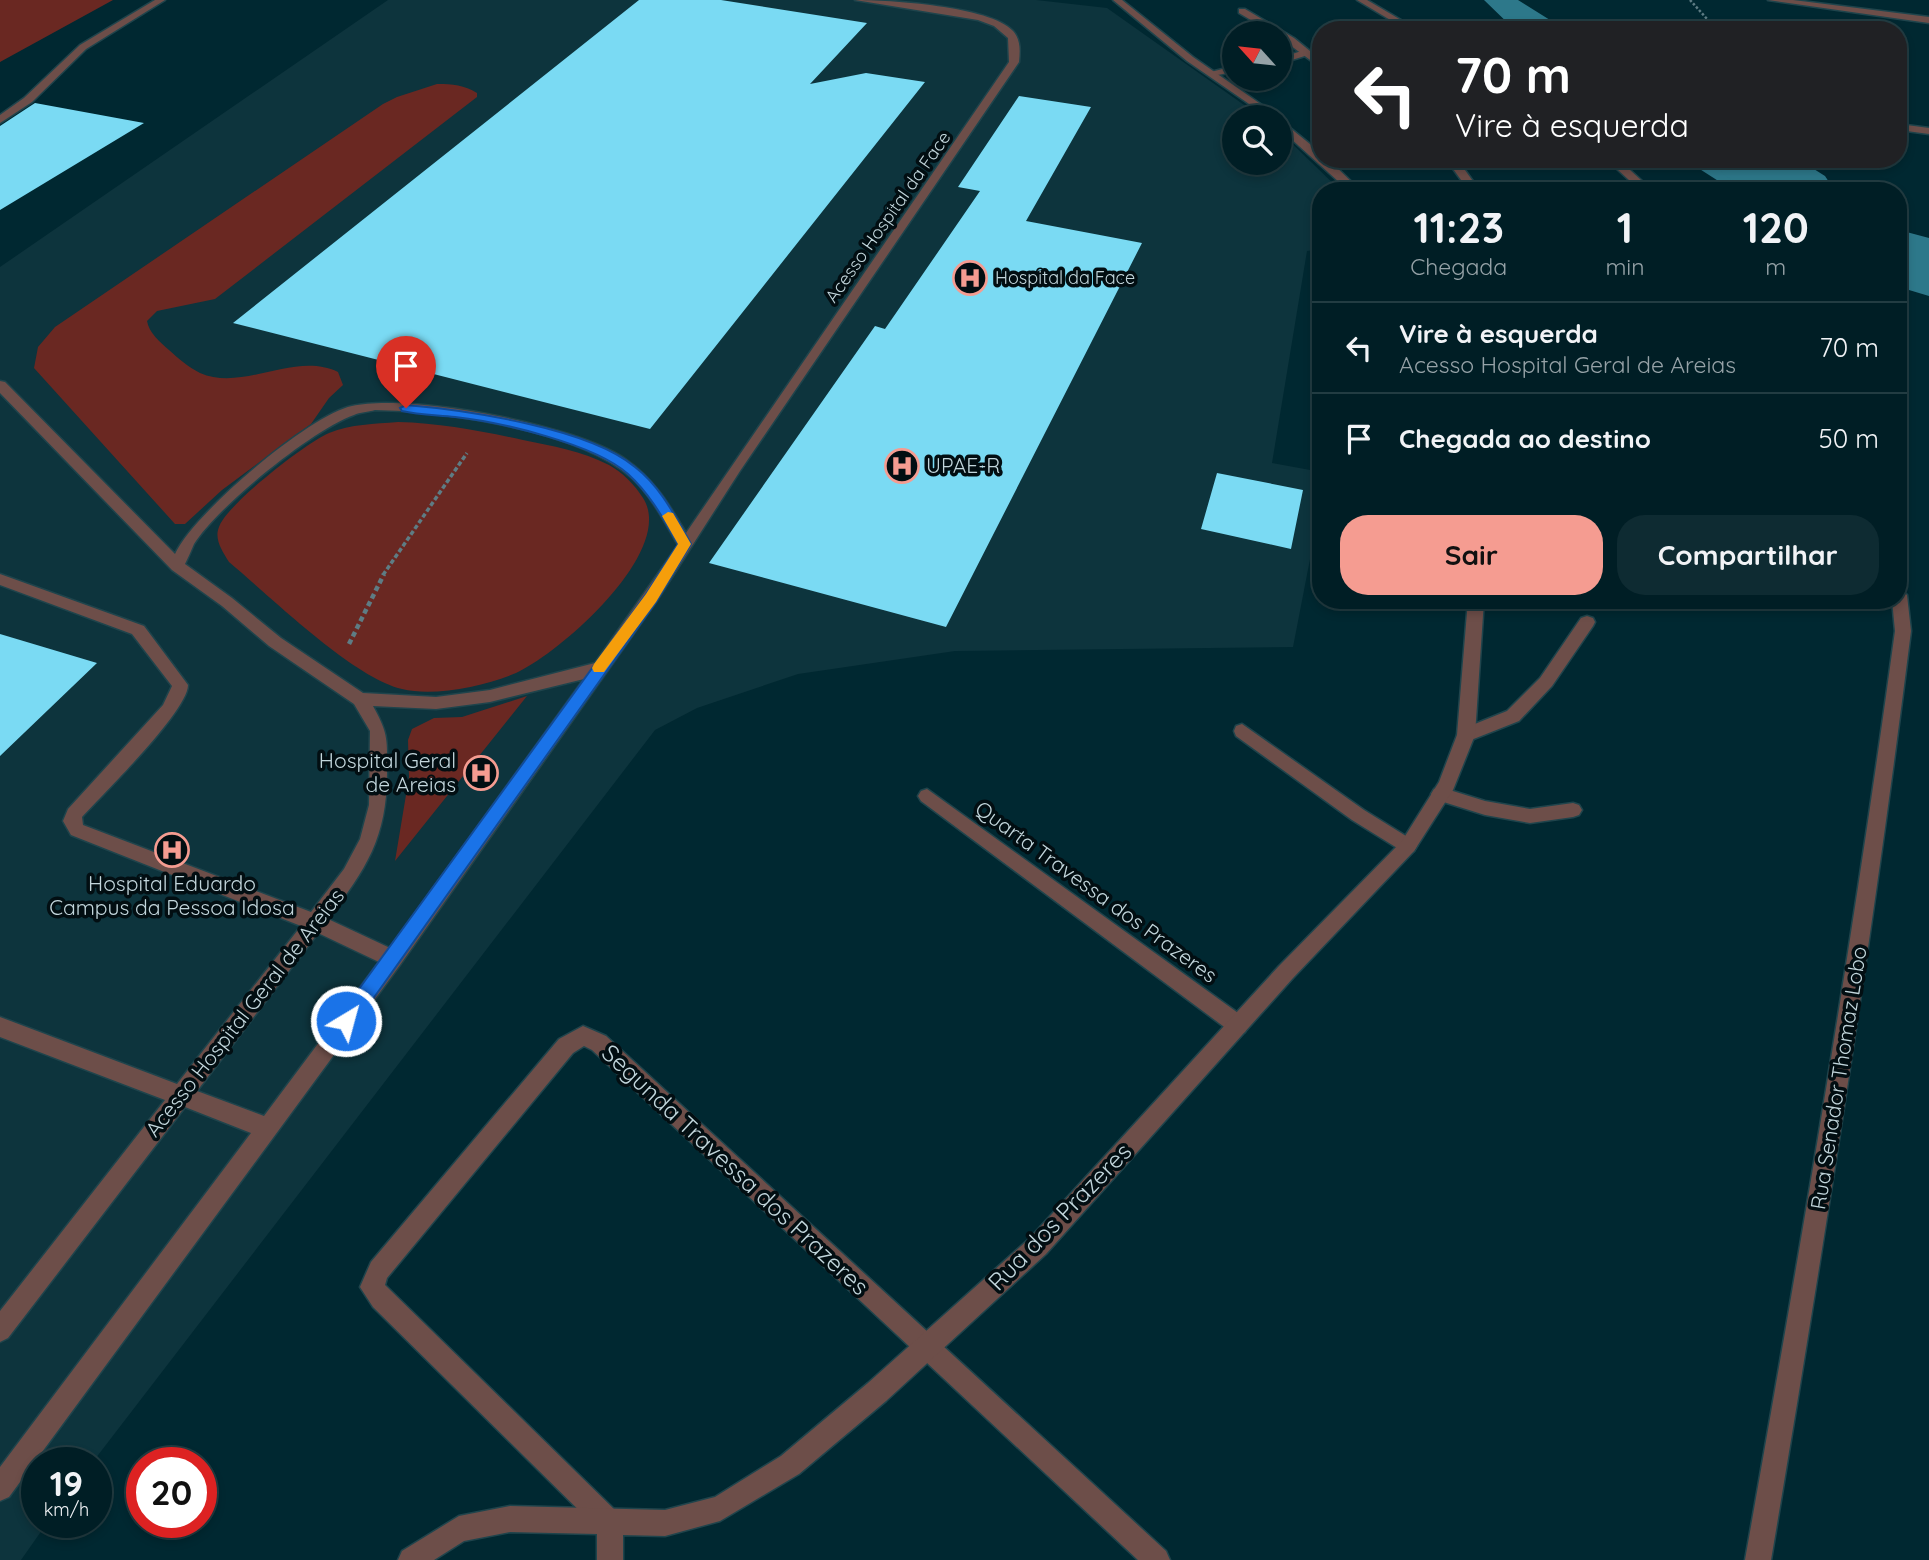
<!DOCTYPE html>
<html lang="pt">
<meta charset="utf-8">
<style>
body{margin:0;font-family:Quicksand,sans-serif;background:#0e2b32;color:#f1f3f6;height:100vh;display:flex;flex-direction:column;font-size:26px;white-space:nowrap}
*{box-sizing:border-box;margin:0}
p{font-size:23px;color:#95a2a7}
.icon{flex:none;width:38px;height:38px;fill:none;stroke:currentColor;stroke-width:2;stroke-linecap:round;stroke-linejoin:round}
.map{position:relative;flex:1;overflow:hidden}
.panel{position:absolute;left:1312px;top:182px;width:595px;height:427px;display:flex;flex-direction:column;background:#001e25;border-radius:28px;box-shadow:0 4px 10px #0003,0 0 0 2px #223c42}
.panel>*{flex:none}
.top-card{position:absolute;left:1312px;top:21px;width:595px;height:147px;border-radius:28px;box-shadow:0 4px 10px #0003,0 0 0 2px #223c42;background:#202124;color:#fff;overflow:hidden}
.needle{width:46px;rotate:297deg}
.controls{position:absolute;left:1222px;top:21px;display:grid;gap:14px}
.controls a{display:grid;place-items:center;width:70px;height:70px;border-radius:50%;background:#001e25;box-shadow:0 4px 10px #0003,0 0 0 2px #223c42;font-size:35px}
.speed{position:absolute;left:21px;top:1447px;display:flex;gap:14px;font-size:35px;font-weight:700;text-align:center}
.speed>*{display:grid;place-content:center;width:91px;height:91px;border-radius:50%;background:#001e25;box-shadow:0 4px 10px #0003,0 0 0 2px #223c42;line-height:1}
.speed small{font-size:18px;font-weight:400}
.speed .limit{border:10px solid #d22;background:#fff;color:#111}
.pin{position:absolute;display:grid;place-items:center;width:60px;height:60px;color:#fff;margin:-72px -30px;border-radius:50% 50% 50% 0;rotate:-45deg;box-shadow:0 0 7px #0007}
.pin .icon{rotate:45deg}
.me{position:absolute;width:77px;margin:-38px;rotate:37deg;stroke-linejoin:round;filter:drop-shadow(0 0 5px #0008)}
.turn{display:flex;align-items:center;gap:24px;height:147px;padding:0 28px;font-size:32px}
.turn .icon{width:91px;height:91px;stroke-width:2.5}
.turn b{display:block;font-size:49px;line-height:60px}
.eta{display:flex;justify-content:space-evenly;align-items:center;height:119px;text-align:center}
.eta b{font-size:42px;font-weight:800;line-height:49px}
.cta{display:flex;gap:14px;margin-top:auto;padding:14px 28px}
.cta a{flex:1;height:80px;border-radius:28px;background:#f59c91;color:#111;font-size:28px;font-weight:800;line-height:80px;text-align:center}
.cta a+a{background:#0e2b32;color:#f1f3f6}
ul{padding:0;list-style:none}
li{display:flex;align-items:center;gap:21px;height:91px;padding:0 28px;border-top:2px solid #223c42}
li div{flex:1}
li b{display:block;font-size:26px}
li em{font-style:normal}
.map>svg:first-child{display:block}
</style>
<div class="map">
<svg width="1929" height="1560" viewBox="0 0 1929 1560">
<rect width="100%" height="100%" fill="#002831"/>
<path fill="#0d343d" d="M388 0H1036L1107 8 1261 117H1234V163H1279V131L1341 191H1321V249L1307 251 1272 463 1321 472V490L1311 554 1293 647 955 651 798 674 697 708 655 730 92 1463H37V1522L47 1523 21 1560H0V267Z"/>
<path fill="#6a2822" d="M0 0H113L0 62Z
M437 84C453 84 464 85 477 93V97L215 299 157 311 147 321C149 333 160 342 169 350 178 358 188 367 200 373 244 392 294 351 338 372L343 385 329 398 311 424 222 490 185 524H175L34 368 38 347 55 327 383 104 397 97Z
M398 422C441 423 481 431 523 440 552 446 582 451 609 465 622 472 635 485 643 498 677 551 559 654 516 673 486 686 434 697 402 689 352 677 271 597 229 562 222 551 214 539 219 527 226 505 307 442 329 433 351 424 374 424 398 422Z
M527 696 395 861 409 777 408 740 412 729 434 718 462 717Z"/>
<path fill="#823c35" d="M1720 159H1764L1812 191H1771Z
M1899 241 1929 254V274L1899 262Z"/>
<path fill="#2d788a" d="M1484 0H1518L1566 30H1515Z
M1684 159H1720L1771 191H1734Z"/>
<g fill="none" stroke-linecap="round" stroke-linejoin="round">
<path fill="#2d788a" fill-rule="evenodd" d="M1713 159H1798L1825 176 1835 191H1749L1723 174Z
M1899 230 1929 238V296L1899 287Z"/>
</g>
<path fill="#7adaf3" d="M639 0H721L867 23 810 84 866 73 925 82 650 429 233 323Z
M1019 96 1091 107 1026 221 1142 243 946 627 709 563 875 326 885 329 980 191 958 187Z
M35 103 144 123 0 210V126Z
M1217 473 1303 490 1291 549 1201 529Z
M0 634 97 663 0 756Z"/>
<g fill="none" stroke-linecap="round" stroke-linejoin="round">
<g stroke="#1f444c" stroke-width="3">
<path id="lane" d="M155 0H165L86 49 32 102 0 123V115L24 98 80 45Z
M855 0C889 0 990 6 1013 31 1021 40 1020 51 1019 62L740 471 656 602 400 965 9 1497 0 1501V1467L251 1133 185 1107 8 1338 0 1342V1311L165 1100 0 1037V1017L177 1084 301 926 71 835 63 821 68 809 163 705 172 686 132 634 0 585V574L144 626 188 685C188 711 103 794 82 817L83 825 311 912 344 869 360 839 369 805 370 731 354 704 269 646 222 606 172 570 0 393V381L5 382 175 554C193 514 309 415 352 406 410 393 576 425 625 459 653 478 669 504 686 533L1009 62 1008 38 994 26 978 20ZM375 410C446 411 578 430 632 478 652 497 664 521 678 545L595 663 490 690 436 697 363 693 281 638 232 598 185 564C188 558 191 551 194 544 217 507 312 430 354 415 360 412 368 412 375 410ZM584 679 390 948 328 919C366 869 387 838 387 773 387 740 389 735 373 706L436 709 490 702ZM318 933 379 962 264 1116 197 1091Z
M1305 50 1308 51V55L1279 64V58Z
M1234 66V72L1212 76 1207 73Z
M1587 616 1593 618 1595 622 1593 626 1552 686 1519 721 1466 742 1460 740 1457 735 1460 730 1507 711 1540 678 1581 618Z
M1242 724 1364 810 1414 841 1417 846 1414 851 1408 854 1402 851 1352 820 1236 736 1234 731 1236 726Z
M1440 787 1485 801 1530 809 1573 803 1579 805 1582 810 1579 815 1573 817 1530 823 1485 815 1434 799 1431 794 1434 789Z
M927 789 1245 1018 1248 1025 1245 1032 1238 1035 1231 1032 921 801 918 796 921 791Z
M583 1026 606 1036 1166 1551 1170 1560H1138L592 1050 584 1046 573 1053 387 1278 385 1285 619 1514 623 1523 619 1532 610 1536 601 1532 373 1307 360 1287 371 1262 559 1039Z"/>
</g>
<g stroke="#1f444c" stroke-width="3">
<path id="street" d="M1113 0H1122L1193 57 1279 117H1268L1187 61Z
M1357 0H1367L1418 30H1407Z
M1768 0H1793L1929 17V23Z
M1239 9H1245L1294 38 1321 60V68L1279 37V33H1273L1239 13Z
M1279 119 1321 153V159H1328L1361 191H1349L1279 128Z
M1899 124 1929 128V134L1899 130Z
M1446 159H1457L1480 191H1469Z
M1606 159H1618L1653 191H1641Z
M1899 589 1907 595 1911 631C1872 942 1823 1251 1771 1560H1745C1800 1251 1853 942 1895 631L1892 600H1899Z
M1468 600H1484L1475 735 1453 790 1414 851 1293 978 1046 1254 886 1401 799 1474 720 1521 665 1536 623 1535V1560H597V1534L510 1532 464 1541 434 1560H398L402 1551 459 1516 510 1506 665 1510 715 1497 781 1456 868 1383 1030 1238 1279 966 1402 841 1439 782 1457 735Z"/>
</g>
<path stroke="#5e7c84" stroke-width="2.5" stroke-dasharray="2.5 2" stroke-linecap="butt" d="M1690 0 1717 30"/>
<path stroke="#5e7c84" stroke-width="3.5" stroke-dasharray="4.5 2.5" stroke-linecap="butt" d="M383 575 467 453"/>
<path stroke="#5e7c84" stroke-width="4.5" stroke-dasharray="5 3.5" stroke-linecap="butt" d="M349 644 384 574"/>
<use href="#lane" fill="#6d4e49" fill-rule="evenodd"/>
<use href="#street" fill="#6d4e49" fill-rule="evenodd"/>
</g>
<path fill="#1a73e8" stroke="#114b97" stroke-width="2" d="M406 405C466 410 589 428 635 467 661 487 675 516 691 544L656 602 353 1027 346 1030 340 1027 337 1021 340 1015 646 594 678 544C663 518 650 494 628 474 595 444 500 422 455 417 437 415 419 415 402 411L400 408Z"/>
<path fill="#f59e0b" d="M668 512 673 513 691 544 656 602 604 672H594L592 668 594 664 646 594 678 544 662 516Z"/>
<defs>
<g id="hospital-ring" transform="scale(1.75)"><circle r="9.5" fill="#020e12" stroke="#f59c91" stroke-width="1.5"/><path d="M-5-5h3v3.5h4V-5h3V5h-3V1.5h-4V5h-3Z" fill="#f59c91"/></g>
</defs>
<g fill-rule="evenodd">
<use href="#hospital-ring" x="970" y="278"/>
<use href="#hospital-ring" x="902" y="466"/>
<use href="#hospital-ring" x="481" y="773"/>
<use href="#hospital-ring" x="172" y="850"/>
</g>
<g text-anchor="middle" stroke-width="7" stroke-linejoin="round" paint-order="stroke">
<g font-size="18" fill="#c2d6dc" stroke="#020e12">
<text transform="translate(888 217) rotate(-55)" y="6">Acesso Hospital da Face</text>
</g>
<g font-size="18" fill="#c2d6dc" stroke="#020e12" text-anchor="start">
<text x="995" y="284">Hospital da Face</text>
</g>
<g font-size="21" fill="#c2d6dc" stroke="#020e12" text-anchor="start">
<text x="926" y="473">UPAE-R</text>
<text x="456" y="768" text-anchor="end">Hospital Geral<tspan x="456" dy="24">de Areias</tspan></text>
<text x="172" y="891" text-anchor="middle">Hospital Eduardo<tspan x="172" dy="24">Campus da Pessoa Idosa</tspan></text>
</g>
<g font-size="21" fill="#c2d6dc" stroke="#020e12">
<text transform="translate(1096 892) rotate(36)" y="7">Quarta Travessa dos Prazeres</text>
<text transform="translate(245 1013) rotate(-52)" y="7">Acesso Hospital Geral de Areias</text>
<text transform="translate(1839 1078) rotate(-81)" y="7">Rua Senador Thomaz Lobo</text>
</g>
<g font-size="24" fill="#c2d6dc" stroke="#020e12">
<text transform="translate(735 1170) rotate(43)" y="8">Segunda Travessa dos Prazeres</text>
<text transform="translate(1060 1217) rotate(-46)" y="8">Rua dos Prazeres</text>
</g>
</g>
</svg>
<div class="controls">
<a><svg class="needle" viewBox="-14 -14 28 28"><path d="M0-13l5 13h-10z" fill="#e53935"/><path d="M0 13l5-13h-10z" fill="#95a2a7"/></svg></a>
<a><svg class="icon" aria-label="search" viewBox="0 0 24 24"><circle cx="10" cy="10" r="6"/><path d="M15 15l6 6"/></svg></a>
</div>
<div class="speed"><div>19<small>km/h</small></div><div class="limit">20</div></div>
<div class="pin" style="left:406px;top:408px;background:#d93025"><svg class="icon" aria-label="arrive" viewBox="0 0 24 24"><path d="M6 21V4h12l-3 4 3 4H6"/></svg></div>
<svg class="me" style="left:346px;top:1021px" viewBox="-20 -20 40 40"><circle r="17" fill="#1a73e8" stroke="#fff" stroke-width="3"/><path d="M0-11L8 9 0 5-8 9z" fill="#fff"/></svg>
<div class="top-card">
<div class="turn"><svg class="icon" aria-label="left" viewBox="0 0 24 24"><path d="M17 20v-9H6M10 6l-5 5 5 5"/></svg><div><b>70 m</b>Vire à esquerda</div></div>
</div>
<section class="panel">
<div class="eta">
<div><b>11:23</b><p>Chegada</p></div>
<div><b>1</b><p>min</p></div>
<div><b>120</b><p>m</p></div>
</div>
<ul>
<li><svg class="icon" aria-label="left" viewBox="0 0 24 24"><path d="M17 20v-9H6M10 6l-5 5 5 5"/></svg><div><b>Vire à esquerda</b><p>Acesso Hospital Geral de Areias</p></div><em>70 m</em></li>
<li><svg class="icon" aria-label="arrive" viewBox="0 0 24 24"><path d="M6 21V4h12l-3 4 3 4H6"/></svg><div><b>Chegada ao destino</b></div><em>50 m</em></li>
</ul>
<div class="cta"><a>Sair</a><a>Compartilhar</a></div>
</section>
</div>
